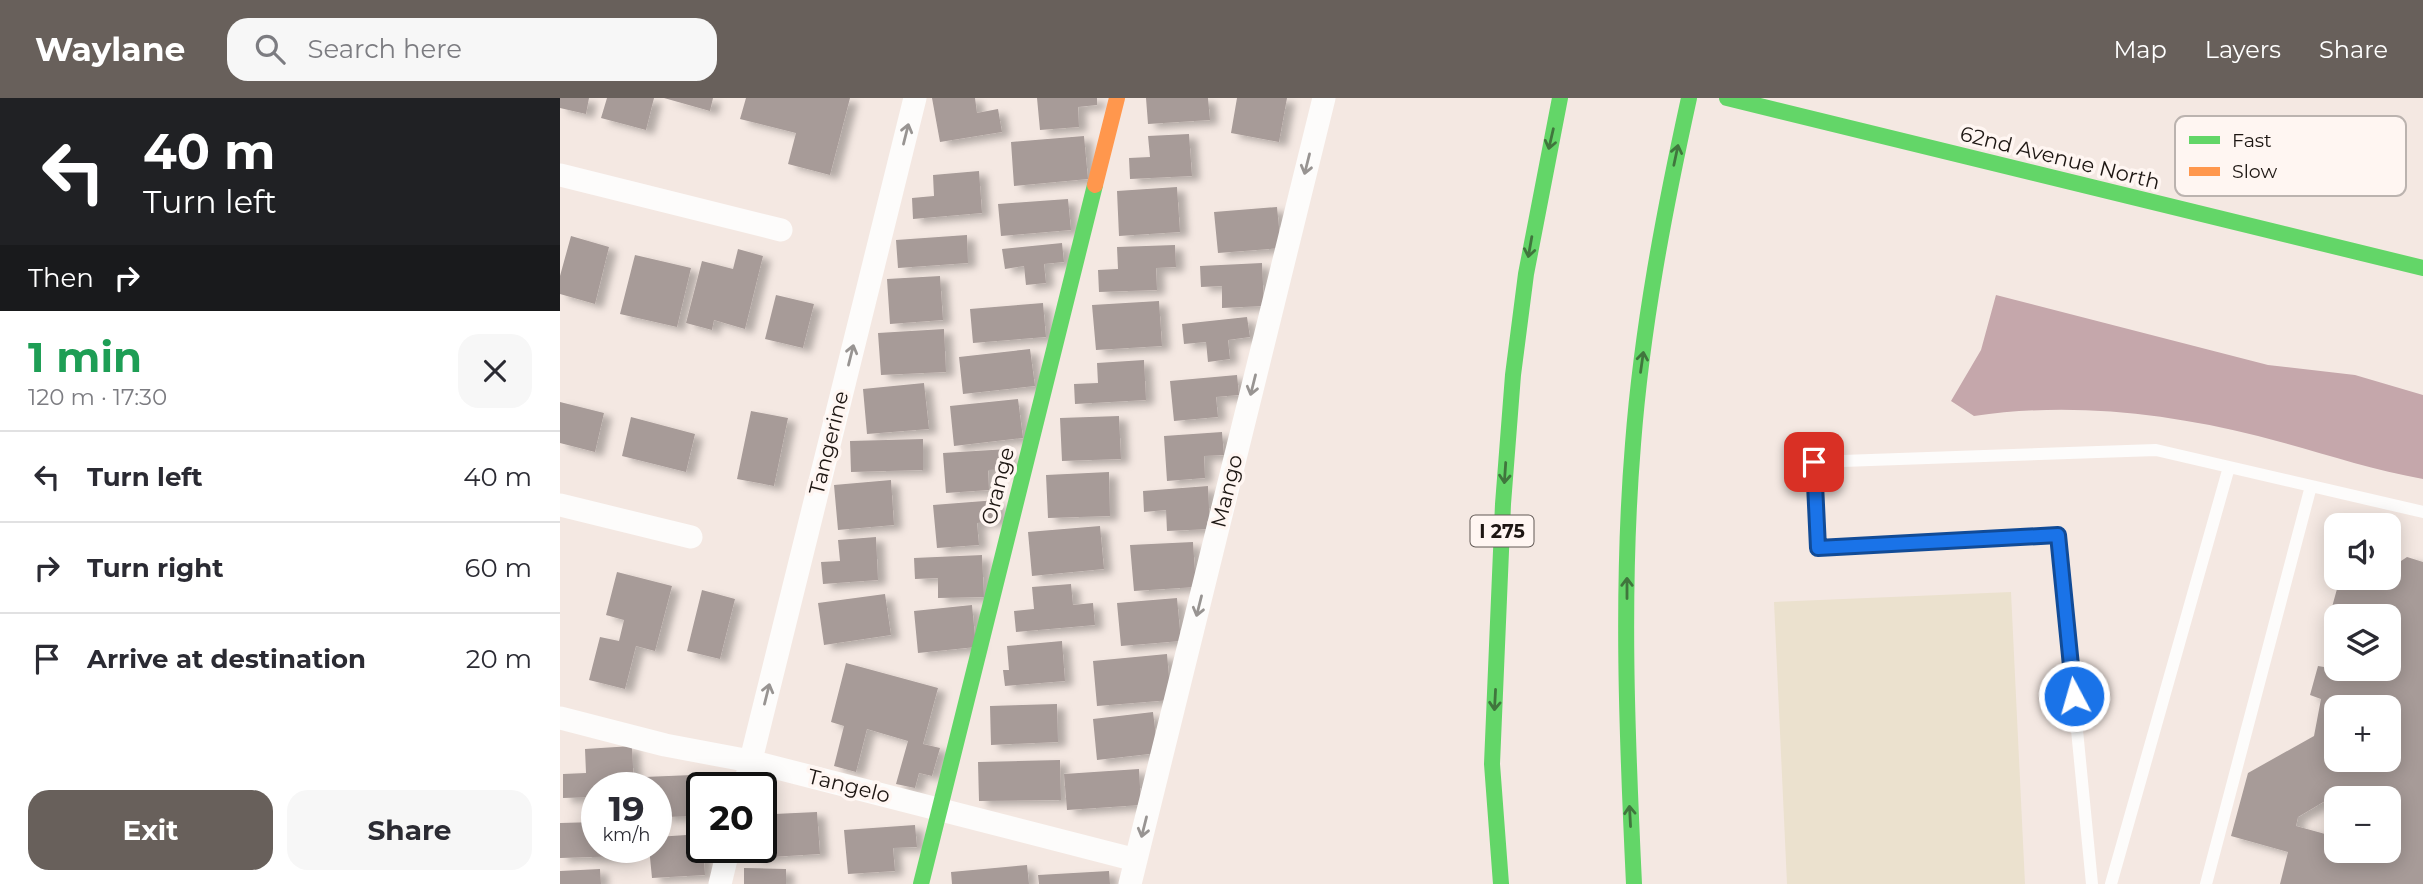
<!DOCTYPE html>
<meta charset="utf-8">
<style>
body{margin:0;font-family:Montserrat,sans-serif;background:#f7f7f7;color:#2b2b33;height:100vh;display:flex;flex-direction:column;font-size:26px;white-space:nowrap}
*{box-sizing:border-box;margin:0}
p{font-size:23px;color:#7c7c81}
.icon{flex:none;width:38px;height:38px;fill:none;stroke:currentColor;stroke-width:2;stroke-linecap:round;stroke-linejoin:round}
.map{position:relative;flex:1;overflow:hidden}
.details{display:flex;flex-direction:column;background:#fff;width:560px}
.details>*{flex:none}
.top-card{background:#202124;color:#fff;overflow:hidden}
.buttons{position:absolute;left:1764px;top:415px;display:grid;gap:14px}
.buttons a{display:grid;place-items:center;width:77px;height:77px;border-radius:14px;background:#fff;box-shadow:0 4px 18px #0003;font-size:35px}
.speed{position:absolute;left:21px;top:674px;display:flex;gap:14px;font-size:35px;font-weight:700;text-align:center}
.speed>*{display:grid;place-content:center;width:91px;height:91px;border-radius:50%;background:#fff;box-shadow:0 4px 18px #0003;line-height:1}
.speed small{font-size:18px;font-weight:400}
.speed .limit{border:4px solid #111;border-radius:10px;background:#fff;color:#111}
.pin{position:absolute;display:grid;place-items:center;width:60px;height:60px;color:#fff;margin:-30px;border-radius:14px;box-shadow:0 4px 10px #0006}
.me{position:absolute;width:77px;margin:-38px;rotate:354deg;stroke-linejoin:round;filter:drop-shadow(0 0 5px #0008)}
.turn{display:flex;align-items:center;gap:24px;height:147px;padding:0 28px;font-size:32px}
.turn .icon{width:91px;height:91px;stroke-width:2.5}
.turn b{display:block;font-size:49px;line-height:60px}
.then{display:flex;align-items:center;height:66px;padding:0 28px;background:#0003;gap:14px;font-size:26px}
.round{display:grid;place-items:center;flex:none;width:74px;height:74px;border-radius:21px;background:#f7f7f7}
.overview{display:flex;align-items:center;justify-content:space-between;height:119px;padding:0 28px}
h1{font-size:42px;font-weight:700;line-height:52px;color:#1e9e55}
.primary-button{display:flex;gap:14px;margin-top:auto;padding:14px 28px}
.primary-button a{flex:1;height:80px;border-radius:21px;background:#68605b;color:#fff;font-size:28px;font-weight:700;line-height:80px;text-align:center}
.primary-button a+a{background:#f7f7f7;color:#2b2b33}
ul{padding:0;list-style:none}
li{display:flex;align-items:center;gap:21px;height:91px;padding:0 28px;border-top:2px solid #e1e1e2}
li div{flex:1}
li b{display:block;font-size:26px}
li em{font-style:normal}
header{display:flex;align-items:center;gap:42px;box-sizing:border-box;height:98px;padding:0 35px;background:#68605b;color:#fff}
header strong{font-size:33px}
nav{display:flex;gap:38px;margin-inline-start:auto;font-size:24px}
.search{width:490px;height:63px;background:#f7f7f7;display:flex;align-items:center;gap:18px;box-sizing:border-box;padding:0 24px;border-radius:21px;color:#7c7c81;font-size:26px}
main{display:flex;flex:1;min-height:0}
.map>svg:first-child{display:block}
</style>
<header>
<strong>Waylane</strong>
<div class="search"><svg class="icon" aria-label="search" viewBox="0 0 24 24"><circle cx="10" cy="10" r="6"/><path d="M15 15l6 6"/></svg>Search here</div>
<nav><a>Map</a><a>Layers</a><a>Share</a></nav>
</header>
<main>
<section class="details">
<div class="top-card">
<div class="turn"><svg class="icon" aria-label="left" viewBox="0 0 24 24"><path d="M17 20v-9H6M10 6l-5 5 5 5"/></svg><div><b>40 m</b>Turn left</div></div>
<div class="then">Then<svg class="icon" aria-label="right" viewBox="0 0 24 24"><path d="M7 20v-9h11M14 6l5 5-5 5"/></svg></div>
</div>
<div class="overview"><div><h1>1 min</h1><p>120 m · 17:30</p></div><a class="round"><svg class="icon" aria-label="close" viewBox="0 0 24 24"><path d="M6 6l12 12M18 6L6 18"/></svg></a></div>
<ul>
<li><svg class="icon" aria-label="left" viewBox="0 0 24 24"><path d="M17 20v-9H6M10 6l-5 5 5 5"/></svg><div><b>Turn left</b></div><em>40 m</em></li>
<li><svg class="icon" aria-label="right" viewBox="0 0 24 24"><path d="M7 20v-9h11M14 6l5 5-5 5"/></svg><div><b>Turn right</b></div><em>60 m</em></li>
<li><svg class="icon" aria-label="arrive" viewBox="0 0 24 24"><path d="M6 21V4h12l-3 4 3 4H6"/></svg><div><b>Arrive at destination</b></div><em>20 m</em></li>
</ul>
<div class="primary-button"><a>Exit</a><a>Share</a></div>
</section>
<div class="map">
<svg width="1863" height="786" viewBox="0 0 1863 786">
<defs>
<filter id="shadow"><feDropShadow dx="8" dy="4.5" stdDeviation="3.5" flood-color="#0004"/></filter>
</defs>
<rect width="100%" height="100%" fill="#f4e8e2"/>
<path fill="#ebe1ce" d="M1451 494 1465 786H1227L1214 504Z"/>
<path fill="#c5a7ab" d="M1436 197 1708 267 1795 277 1863 297V381C1807 371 1753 352 1698 338 1606 315 1509 304 1414 318L1391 303 1421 252Z"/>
<path fill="#a79b98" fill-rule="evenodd" filter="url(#shadow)" d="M0 0H29L26 16 0 10Z
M47 0H94L86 32 41 20Z
M104 0H153L150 13Z
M186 0H290L270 77 228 66 236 35 180 21Z
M372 0H415L417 15 438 11 442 34 380 44Z
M477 0H537V7L518 9 519 29 480 32Z
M586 0H648L650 22 588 26Z
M677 0H727L719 44 671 35Z
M629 36 632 78 570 81 569 60 590 59 588 38Z
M524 38 528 81 454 88 451 44Z
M419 73 422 115 353 121 352 100 374 98 373 77Z
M617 89 620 134 559 138 557 93Z
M508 101 511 132 441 138 438 106Z
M717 109 721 150 658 155 654 114Z
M407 137 408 165 338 170 336 142Z
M11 138 49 149 35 206 0 196V178Z
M502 145 504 164 484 166 486 185 466 187 464 168 445 171 442 151Z
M615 147 616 169 596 170 597 192 539 194 538 172 558 171 557 149Z
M178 151 203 158 185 231 154 222 152 232 126 225 142 163 173 171Z
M75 157 131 170 117 229 60 216Z
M702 165 704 208 662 210V188L641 189 640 168Z
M380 178 383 222 330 226 327 181Z
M216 197 254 206 243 250 205 241Z
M599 203 602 248 536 252 532 207Z
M483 205 486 239 413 245 410 211Z
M687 219 690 239 668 242 670 261 648 264 646 244 624 246 622 226Z
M384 231 386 274 321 277 318 235Z
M470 251 475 288 403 296 399 259Z
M584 262 586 302 515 306 514 286 538 285 537 265Z
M677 277 679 297 656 299 658 319 614 323 610 283Z
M364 285 369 331 307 336 303 291Z
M458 301 463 340 394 348 390 308Z
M0 304 44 315 35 354 0 345Z
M191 313 228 320 214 388 177 381Z
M559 318 561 361 502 363 500 320Z
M71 319 135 336 126 374 62 358Z
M662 334 664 357 644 358 645 380 607 383 604 338Z
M363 341V372L291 374 290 343Z
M448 351 449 371 428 372 429 392 386 395 383 355Z
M549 374 550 418 488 420 486 377Z
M331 382 334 427 278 432 274 387Z
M648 388 650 431 607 433 606 412 584 414 583 393Z
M437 402 439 423 417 425 419 447 377 450 373 407Z
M540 428 544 471 472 478 468 434Z
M316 439 318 482 263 486 261 464 280 463 278 442Z
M633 444 636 489 574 493 570 447Z
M422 457 424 499 378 500V480L355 481 354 460Z
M1847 459 1863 464V786H1720L1728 754 1671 738 1688 675 1754 638 1761 601 1750 597 1758 568 1770 570 1776 551V570H1829V518H1776V531L1769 520 1780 480H1829V471ZM1776 609H1829V662H1776ZM1770 700 1776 706V700H1829V752H1776V739L1736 728 1738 719Z
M57 474 112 488 95 553 76 548 65 591 29 582 40 539 59 543 64 522 46 517Z
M511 486 513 507 533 505 535 527 456 534 454 513 474 511 472 489Z
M142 492 175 501 160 561 127 553Z
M325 496 331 537 264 547 258 505Z
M617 500 621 543 561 548 557 505Z
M412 507 416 549 358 555 354 513Z
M502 543 505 583 445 588 443 572H449L447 548Z
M607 556 611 602 537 608 533 563Z
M286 565 378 590 363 646 380 650 372 678 359 675 355 690 336 686 348 643 307 631 296 674 274 668 284 628 271 624Z
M497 606 498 644 431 647 430 608Z
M593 614 598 655 537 662 533 621Z
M72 648 74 690H37V699L3 700V676L26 675 25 651Z
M500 662 501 702 419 703 418 664Z
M579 671 581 707 507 712 504 676Z
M157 676 158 690H142L141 718 104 719 103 698 96 699V690H85L84 679Z
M257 714 260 756 195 760 194 749H201V738H215L214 716Z
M37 724V749H65V758L0 760V725Z
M355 727 357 749 333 750 335 773 288 776 284 732Z
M142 736 145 777 92 780 89 749H96V739Z
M467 767 469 786H392L391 774Z
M184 770 226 771V786H184Z
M40 771 41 786H0V773Z
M549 773 550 786H479L478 777Z"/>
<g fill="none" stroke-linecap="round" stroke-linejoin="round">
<path stroke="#fdfcfb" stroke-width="12" d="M1532 786 1498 437 1258 450 1254 364 1596 352 1863 414
M1551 786 1669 369
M1646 786 1751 388"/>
<path stroke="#fdfcfb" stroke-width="23" d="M0 77 221 132
M0 407 131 439
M0 620 105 647 190 663 576 762
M184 690 355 0
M160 786 169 749
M570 786 764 0"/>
<path stroke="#63d668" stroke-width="16" d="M1167 0 1863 170
M361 786 535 87
M941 786 932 666 943 406 953 277 966 176 1000 0
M1074 786C1067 639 1061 492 1073 346 1082 229 1104 114 1129 0"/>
<path stroke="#ff974d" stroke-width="16" d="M535 87 557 0"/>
</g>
<defs><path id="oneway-shaft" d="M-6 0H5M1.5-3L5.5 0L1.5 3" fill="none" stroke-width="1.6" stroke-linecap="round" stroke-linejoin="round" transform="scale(1.75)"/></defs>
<g stroke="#989492">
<use href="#oneway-shaft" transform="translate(346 36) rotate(-76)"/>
<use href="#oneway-shaft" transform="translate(747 66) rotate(104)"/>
<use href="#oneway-shaft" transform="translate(291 257) rotate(-76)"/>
<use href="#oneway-shaft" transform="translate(693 287) rotate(104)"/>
<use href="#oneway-shaft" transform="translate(639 508) rotate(104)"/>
<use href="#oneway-shaft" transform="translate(207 596) rotate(-76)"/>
<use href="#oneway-shaft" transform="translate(584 729) rotate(104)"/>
</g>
<g stroke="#40763d">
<use href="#oneway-shaft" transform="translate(991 41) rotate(103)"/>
<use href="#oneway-shaft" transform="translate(1116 57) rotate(-78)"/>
<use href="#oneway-shaft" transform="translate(970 149) rotate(100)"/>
<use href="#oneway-shaft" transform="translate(1082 264) rotate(-82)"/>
<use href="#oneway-shaft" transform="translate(945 375) rotate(94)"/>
<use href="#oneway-shaft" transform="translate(1067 490) rotate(-90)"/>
<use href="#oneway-shaft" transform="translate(935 602) rotate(93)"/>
<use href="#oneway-shaft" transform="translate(1070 718) rotate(-93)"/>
</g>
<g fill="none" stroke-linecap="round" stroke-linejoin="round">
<g stroke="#114b97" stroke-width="18">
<path id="route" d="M1254 364 1258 450 1498 437 1514 598"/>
</g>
<use href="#route" stroke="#1a73e8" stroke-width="12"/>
</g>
<g text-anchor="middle" stroke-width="7" stroke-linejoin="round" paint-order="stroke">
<rect fill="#fff6f2" stroke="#615955" stroke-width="2" x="910.5" y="417.5" width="63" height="31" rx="5"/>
<g font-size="19" font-weight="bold" fill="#1d1612">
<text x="942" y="440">I 275</text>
</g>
<g font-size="21" fill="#1d1612" stroke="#fff6f2">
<text transform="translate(1500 60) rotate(14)" y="7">62nd Avenue North</text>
<text transform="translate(269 345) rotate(-76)" y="7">Tangerine</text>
<text transform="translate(438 388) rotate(-76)" y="7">Orange</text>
<text transform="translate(667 393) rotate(-76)" y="7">Mango</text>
<text transform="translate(289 688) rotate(14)" y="7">Tangelo</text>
</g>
</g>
<rect x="1615" y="18" width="231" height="80" rx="10" fill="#fff6f2" stroke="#bbb3af" stroke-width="2"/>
<rect x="1629" y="38" width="31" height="8" fill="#63d668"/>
<rect x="1629" y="69" width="31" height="9" fill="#ff974d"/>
<g font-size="19" fill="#1d1612">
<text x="1672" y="49">Fast</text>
<text x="1672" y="80">Slow</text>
</g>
</svg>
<div class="buttons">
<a><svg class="icon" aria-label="sound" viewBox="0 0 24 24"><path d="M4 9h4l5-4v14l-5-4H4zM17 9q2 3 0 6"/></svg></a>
<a><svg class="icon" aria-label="layers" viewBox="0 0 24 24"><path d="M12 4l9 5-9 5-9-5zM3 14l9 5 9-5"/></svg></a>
<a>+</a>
<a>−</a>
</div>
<div class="speed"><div>19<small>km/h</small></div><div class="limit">20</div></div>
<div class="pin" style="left:1254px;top:364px;background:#d93025"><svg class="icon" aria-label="arrive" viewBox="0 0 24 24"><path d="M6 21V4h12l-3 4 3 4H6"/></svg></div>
<svg class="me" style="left:1514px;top:598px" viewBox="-20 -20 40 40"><circle r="17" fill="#1a73e8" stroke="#fff" stroke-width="3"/><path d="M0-11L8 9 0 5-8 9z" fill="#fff"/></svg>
</div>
</main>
